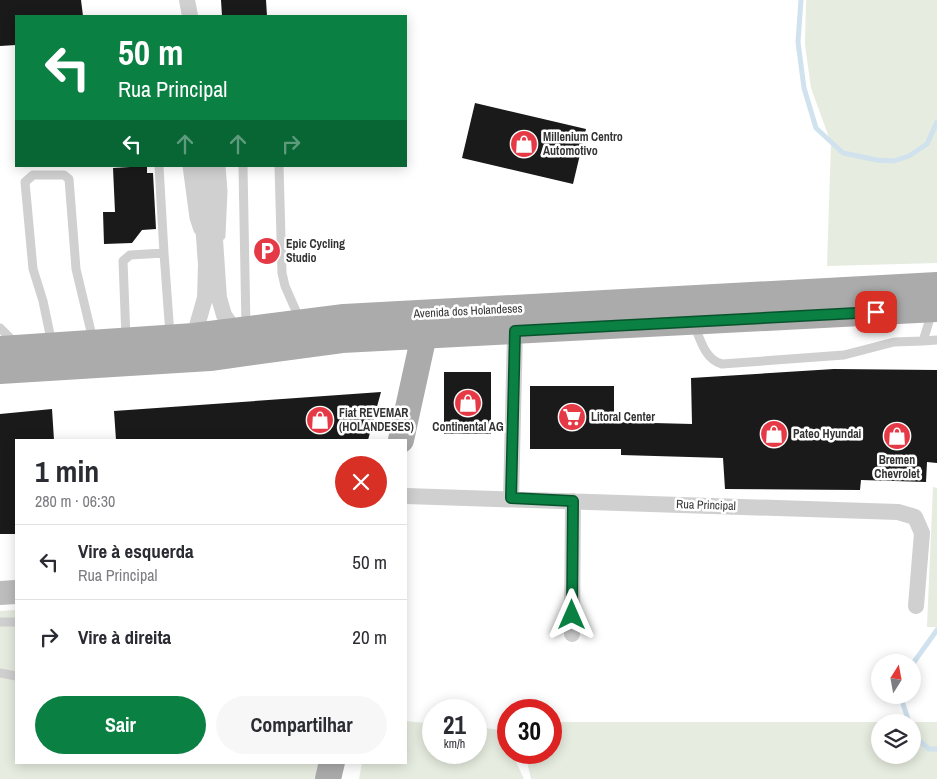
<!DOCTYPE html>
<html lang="pt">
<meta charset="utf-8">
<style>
body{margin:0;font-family:"Archivo Narrow",sans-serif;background:#f7f7f7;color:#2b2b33;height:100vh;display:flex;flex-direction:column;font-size:19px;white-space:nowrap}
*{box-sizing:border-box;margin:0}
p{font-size:16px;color:#7c7c81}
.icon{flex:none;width:28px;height:28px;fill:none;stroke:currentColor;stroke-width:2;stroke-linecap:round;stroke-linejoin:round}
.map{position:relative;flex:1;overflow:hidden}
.sheet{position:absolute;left:15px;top:439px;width:392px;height:325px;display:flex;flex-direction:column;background:#fff;border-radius:0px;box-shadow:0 2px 12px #0003}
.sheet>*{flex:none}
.guide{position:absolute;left:15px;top:15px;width:392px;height:152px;border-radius:0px;box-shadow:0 2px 12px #0003;background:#0b8043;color:#fff;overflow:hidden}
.needle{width:32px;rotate:11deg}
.tools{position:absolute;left:871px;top:654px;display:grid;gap:10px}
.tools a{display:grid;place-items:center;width:50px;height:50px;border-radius:50%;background:#fff;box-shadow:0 2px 12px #0003;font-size:25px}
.speed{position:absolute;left:422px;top:699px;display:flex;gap:10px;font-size:25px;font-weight:700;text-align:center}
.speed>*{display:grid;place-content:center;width:65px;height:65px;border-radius:50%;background:#fff;box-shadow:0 2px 12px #0003;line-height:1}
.speed small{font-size:12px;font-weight:400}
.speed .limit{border:8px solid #d22;background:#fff;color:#111}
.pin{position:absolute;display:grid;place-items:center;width:42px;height:42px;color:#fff;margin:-21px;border-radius:10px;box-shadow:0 2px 8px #0006}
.me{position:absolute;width:55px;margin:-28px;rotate:0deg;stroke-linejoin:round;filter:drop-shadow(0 0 4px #0008)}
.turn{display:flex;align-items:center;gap:18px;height:105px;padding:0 20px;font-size:22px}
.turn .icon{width:65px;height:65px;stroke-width:2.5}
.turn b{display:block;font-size:35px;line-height:42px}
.lanes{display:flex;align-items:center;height:48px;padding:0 20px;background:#0003;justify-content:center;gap:25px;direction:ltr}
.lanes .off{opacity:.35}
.round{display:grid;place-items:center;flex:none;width:52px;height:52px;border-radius:26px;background:#f7f7f7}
.headline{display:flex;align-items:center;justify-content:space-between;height:85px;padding:0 20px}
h1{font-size:30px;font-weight:700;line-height:38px}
.button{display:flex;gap:10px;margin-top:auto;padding:10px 20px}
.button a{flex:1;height:58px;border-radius:30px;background:#0b8043;color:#fff;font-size:20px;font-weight:700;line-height:58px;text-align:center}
.button a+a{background:#f7f7f7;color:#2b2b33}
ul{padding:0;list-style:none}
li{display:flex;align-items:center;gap:15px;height:75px;padding:0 20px;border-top:1px solid #e1e1e2}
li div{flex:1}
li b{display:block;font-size:19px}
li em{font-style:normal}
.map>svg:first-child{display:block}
</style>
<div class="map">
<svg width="937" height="779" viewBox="0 0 937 779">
<rect width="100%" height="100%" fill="#fff"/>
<path fill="#e6ecdf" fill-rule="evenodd" d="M806 0H937V263L827 266 831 143 811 88 805 45Z
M933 487 937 488V627H927Z
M16 610V762L325 763 322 779H0V611Z
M406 721 434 724V752H476V727L501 730 509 746V752L512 753 524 779H359L362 763 406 762Z
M551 722H937V779H531L525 753 551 752ZM912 722V755H880V722Z"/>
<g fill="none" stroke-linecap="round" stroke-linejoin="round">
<path stroke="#cfe2ee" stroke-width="5" d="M801 0 798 42 804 88 816 128 843 153 877 160 894 161 909 156 927 144 937 122
M912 676 914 662 937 630
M903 695 901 698 909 722
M912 734 929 749H937"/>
</g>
<path fill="#1a1a1a" d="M0 0H81L83 16H16V45L0 46Z
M221 0H266L267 16H222Z
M475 103 586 129 573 184 462 158Z
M147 166V173H153L156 229 142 230 132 243 104 244 103 212H115L113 168Z
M834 369 937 370V463L927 462 926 482 861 480 860 490 725 489 723 458 621 455V449H530V386H614V422L692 424 691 378Z
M444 372H491V434H444Z
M381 392 368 440H116L114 411Z
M52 409 54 440H16V534H0V414Z"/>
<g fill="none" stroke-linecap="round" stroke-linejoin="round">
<path stroke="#d0d0d0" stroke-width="9" d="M187 166 194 218 198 230
M221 166 223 191 221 236
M243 166 246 328
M279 166 282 273 285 286 300 320
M164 253 170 335
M694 324C700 339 705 360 722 364L844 355 894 342 923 341 932 312
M0 328 16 344
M126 338 123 261 130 255 164 253 159 166
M923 341 937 340
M52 344 43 301 33 269 25 182 33 175H64L69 179 76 269 93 340
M0 622H16
M0 673 16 676"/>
<path stroke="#d0d0d0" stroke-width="16" d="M187 0 190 16
M210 166 219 298 224 315 235 331
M194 336 205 298 206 265 199 166
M406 496 898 512 915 517 922 533 916 606
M511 499 515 331
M572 634 573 501"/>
<path stroke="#bdbdbd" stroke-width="24" d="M0 593 16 592"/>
<path stroke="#ababab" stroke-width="26" d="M0 349 194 336 344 317 937 285
M0 371 210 358 342 340 937 309
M401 440 424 335 415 321
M328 779 332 762"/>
</g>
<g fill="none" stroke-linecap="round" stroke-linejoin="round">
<g stroke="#07532c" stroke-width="12">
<path id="route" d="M572 615 573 501 511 498 515 331 876 312"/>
</g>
<use href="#route" stroke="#0b8043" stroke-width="9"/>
</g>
<defs>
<g id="shop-disc" transform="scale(1.4375)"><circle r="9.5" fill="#e63946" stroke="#fff"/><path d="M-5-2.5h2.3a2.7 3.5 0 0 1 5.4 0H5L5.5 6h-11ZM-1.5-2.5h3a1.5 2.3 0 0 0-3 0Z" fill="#fff"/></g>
<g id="parking-disc" transform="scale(1.4375)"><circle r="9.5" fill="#e63946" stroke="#fff"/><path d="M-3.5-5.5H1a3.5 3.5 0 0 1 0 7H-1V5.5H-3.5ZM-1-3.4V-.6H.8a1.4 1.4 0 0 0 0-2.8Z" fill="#fff"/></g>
<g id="supermarket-disc" transform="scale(1.4375)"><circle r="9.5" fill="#e63946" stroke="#fff"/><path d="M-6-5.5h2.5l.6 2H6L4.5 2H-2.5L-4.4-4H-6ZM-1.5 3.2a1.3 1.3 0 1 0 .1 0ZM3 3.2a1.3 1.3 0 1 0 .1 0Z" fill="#fff"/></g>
</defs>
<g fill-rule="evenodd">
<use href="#shop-disc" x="524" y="144"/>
<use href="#parking-disc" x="267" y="251"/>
<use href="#shop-disc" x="468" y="403"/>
<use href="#supermarket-disc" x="572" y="417"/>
<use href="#shop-disc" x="320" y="420"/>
<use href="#shop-disc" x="774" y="434"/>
<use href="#shop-disc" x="897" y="436"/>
</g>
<g text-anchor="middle" stroke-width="5" stroke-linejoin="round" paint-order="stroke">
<g font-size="12" font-weight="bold" fill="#333" stroke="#fff" text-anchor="start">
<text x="543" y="141">Millenium Centro<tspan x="543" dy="14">Automotivo</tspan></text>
<text x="286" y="248">Epic Cycling<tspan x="286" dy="14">Studio</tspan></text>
<text x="339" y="417">Fiat REVEMAR<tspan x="339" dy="14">(HOLANDESES)</tspan></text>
<text x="591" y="421">Litoral Center</text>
<text x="468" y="431" text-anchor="middle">Continental AG</text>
<text x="793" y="438">Pateo Hyundai</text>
<text x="897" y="464" text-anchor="middle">Bremen<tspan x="897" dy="14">Chevrolet</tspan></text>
</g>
<g font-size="12" fill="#333" stroke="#fff">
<text transform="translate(468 311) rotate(-3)" y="4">Avenida dos Holandeses</text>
<text transform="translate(706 505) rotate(2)" y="4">Rua Principal</text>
</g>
</g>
</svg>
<div class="tools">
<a><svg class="needle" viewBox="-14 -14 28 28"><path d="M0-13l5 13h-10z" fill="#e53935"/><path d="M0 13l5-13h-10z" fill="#7c7c81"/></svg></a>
<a><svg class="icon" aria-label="layers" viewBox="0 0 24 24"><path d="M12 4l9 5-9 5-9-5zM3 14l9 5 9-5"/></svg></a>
</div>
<div class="speed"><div>21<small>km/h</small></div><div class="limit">30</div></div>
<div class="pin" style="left:876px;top:312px;background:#d93025"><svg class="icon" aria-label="arrive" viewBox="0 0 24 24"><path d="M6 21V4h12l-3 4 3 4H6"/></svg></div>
<svg class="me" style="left:572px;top:615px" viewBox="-20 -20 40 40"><path d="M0-17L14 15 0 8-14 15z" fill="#0b8043" stroke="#fff" stroke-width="4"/></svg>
<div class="guide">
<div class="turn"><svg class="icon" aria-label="left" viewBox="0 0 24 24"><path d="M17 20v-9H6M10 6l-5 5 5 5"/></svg><div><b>50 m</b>Rua Principal</div></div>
<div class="lanes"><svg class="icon" aria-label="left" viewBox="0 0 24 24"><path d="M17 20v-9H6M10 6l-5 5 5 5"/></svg><svg class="icon off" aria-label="ahead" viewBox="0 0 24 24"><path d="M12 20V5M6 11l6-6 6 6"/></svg><svg class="icon off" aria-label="ahead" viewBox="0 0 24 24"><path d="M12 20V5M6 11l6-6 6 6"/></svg><svg class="icon off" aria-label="right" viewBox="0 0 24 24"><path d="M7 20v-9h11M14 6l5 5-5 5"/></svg></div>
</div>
<section class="sheet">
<div class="headline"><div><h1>1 min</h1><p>280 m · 06:30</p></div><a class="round" style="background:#d93025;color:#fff"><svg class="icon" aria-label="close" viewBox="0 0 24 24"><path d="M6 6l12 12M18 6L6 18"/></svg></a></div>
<ul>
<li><svg class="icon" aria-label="left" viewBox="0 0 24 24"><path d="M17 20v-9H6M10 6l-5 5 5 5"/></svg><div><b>Vire à esquerda</b><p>Rua Principal</p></div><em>50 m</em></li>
<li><svg class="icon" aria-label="right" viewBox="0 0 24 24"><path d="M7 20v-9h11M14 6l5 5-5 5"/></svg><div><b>Vire à direita</b></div><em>20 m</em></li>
</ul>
<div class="button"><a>Sair</a><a>Compartilhar</a></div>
</section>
</div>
